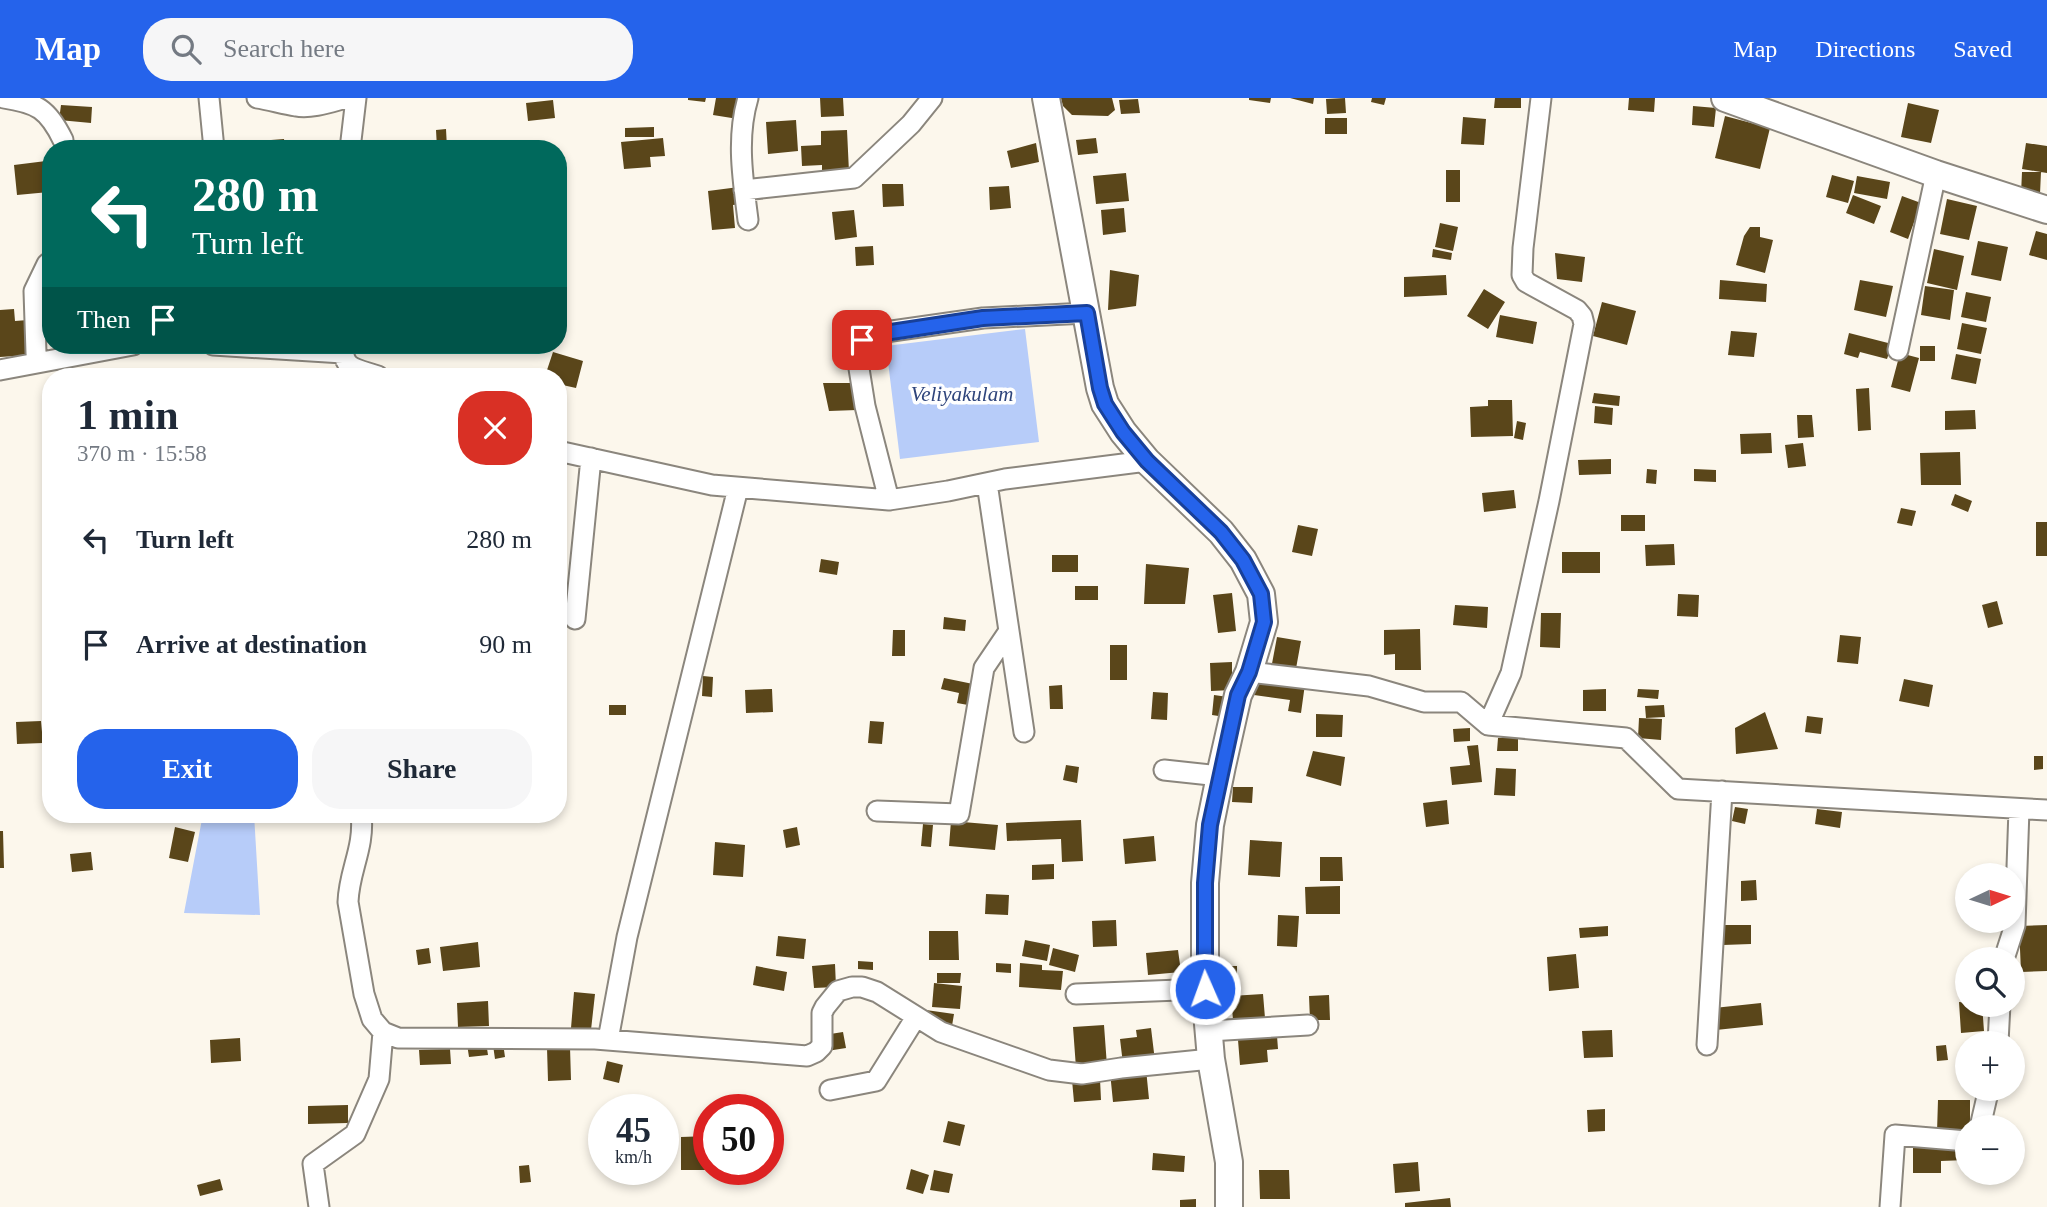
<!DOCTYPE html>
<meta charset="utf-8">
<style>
body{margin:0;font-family:"Times New Roman",serif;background:#f6f6f7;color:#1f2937;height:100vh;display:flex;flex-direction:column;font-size:26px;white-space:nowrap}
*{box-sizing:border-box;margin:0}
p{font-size:23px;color:#747a83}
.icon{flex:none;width:38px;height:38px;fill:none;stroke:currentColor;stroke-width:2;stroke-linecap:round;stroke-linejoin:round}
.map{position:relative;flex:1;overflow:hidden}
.side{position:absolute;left:42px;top:270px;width:525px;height:455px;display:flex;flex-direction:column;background:#fff;border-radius:28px;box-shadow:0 4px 10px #0003}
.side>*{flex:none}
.guide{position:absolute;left:42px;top:42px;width:525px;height:214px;border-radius:28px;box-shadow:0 4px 10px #0003;background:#00695c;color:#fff;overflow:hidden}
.needle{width:46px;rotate:86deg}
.tools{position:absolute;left:1955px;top:765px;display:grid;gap:14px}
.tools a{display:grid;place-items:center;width:70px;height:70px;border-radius:50%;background:#fff;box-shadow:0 4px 10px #0003;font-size:35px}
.speed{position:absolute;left:588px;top:996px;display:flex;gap:14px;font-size:35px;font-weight:700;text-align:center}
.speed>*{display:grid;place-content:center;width:91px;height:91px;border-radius:50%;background:#fff;box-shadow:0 4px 10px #0003;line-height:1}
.speed small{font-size:18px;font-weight:400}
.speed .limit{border:10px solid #d22;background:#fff;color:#111}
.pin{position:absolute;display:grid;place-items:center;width:60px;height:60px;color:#fff;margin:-30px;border-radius:14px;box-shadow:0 4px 10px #0006}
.me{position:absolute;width:77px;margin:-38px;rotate:358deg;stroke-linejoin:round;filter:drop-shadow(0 0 5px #0008)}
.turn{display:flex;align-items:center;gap:24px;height:147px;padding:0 35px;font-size:32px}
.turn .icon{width:91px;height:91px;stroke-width:2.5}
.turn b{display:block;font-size:49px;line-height:60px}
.then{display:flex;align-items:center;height:66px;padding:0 35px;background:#0003;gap:14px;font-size:26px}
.round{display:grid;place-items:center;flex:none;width:74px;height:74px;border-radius:28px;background:#f6f6f7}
.headline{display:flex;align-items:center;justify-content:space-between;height:119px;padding:0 35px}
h1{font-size:42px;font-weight:700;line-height:52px}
.action{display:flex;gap:14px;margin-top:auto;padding:14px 35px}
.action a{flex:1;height:80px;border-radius:28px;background:#2563eb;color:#fff;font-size:28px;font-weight:700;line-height:80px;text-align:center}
.action a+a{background:#f6f6f7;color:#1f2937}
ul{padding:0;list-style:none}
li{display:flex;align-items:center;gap:21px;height:105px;padding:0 35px}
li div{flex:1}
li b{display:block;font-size:26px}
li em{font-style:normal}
header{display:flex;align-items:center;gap:42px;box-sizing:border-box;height:98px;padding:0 35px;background:#2563eb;color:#fff}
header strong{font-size:33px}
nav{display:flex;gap:38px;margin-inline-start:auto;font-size:24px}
.search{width:490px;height:63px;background:#f6f6f7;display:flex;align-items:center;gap:18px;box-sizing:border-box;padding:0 24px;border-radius:28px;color:#747a83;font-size:26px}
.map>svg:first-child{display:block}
</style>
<header>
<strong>Map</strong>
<div class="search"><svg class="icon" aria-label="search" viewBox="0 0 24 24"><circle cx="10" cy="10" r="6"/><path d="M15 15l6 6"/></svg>Search here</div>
<nav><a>Map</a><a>Directions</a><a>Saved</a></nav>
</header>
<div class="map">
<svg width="2047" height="1109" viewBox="0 0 2047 1109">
<rect width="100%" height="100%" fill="#fcf7ec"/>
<path fill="#b7ccf9" d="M1025 231 1039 344 900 361 886 248Z
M203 716H254L260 817 184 815Z"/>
<path fill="#5a461a" d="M688 0H706L705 4 688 2Z
M716 0H742L738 21 713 17Z
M820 0H843L844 18 821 19Z
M1061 0H1112L1115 12 1108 18 1072 17 1063 8Z
M1249 0H1271L1270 5 1249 2Z
M1290 0H1314L1313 6Z
M1345 0 1346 15 1327 16 1326 1Z
M1372 0H1386L1384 7 1371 4Z
M1495 0H1521V10H1494Z
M1629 0H1655L1654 14 1628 12Z
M1138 1 1140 15 1121 16 1119 2Z
M553 2 555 20 528 23 526 5Z
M1908 5 1939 12 1931 45 1901 39Z
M61 7 92 9 91 25 59 22Z
M1693 8 1716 10 1714 29 1692 27Z
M1725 18 1770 30 1760 71 1715 60Z
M1463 19 1486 21 1484 47 1461 46Z
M1325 20H1347V36H1325Z
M796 22 798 53 768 56 766 24Z
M654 29V39H625V30Z
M446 31 447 50H437L436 32Z
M847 32 849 74 822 76V67L802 68 801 48 821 47V33Z
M663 40 665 58 650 59 651 69 624 71 621 44Z
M1096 40 1098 55 1078 57 1076 42Z
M284 41 285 51H272L271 42Z
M1036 45 1039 64 1011 70 1007 53Z
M2026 45 2047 48V75L2022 71Z
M46 63 49 94 17 97 14 67Z
M1446 72H1460V104H1446Z
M2022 74H2041L2040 96H2021Z
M1126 75 1129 103 1096 106 1093 78Z
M1832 77 1854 83 1848 105 1826 99Z
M1857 78 1890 84 1887 101 1854 95Z
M882 86H903L904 108 883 109Z
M1009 88 1011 110 990 112 989 89Z
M739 89 741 106 733 107 735 130 712 132 708 93Z
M1853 97 1881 108 1874 126 1846 115Z
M1902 98 1921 105 1908 141 1890 134Z
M1947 101 1977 108 1969 142 1940 136Z
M1124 110 1126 134 1103 137 1101 112Z
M854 112 857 139 835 142 832 114Z
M1440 125 1458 129 1453 153 1435 149Z
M1750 129H1760V139L1773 142 1765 175 1736 167 1744 138Z
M2036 133 2047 136V162L2029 157Z
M1978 143 2008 149 2001 183 1971 177Z
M873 148 874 167 856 168 855 149Z
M1433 151 1452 155 1451 162 1432 159Z
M1934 151 1964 158 1957 192 1927 185Z
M1555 155 1585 159 1582 184 1557 181Z
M1110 172 1139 177 1136 208 1108 212Z
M1446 177 1447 197 1404 199V179Z
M1720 182 1767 186 1766 204 1719 201Z
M1860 182 1893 188 1886 219 1854 212Z
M1925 188 1954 192 1950 222 1921 217Z
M1484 191 1505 204 1488 231 1467 218Z
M1966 194 1991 199 1986 224 1961 219Z
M1602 204 1636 213 1627 247 1593 238Z
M14 211 15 223 28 222 31 257 0 259V212Z
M1500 217 1537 224 1533 246 1496 239Z
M1962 225 1987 230 1981 256 1957 251Z
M1731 233 1757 235 1754 259 1728 257Z
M1849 235 1892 246 1887 261 1860 254 1858 260 1844 256Z
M1920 248H1935V263H1920Z
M553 254 583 263 576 290 558 286V278H545Z
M1900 255 1919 260 1910 294 1891 289Z
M1956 256 1981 261 1976 286 1951 281Z
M823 285H854L857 312 829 313Z
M1869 290 1871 332 1858 333 1856 291Z
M1594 295 1620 298 1619 308 1592 305Z
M1488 302H1512L1513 338 1471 339 1470 309 1488 308Z
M1595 308 1613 310 1612 327 1594 325Z
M1975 312 1976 331 1945 332V313Z
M1797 317H1812L1814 339 1798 340Z
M1517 323 1526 325 1523 342 1514 340Z
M1771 335 1772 355 1741 356 1740 336Z
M1803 345 1806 368 1788 370 1785 347Z
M1960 354 1961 387H1921L1920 355Z
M1611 361V376L1579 377 1578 362Z
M1647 371 1657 372 1656 386 1646 385Z
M1694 371 1716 372V384L1694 383Z
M1514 392 1516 410 1484 414 1482 395Z
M1955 396 1972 403 1968 414 1951 407Z
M1901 410 1916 413 1912 428 1897 425Z
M1621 417H1645V433H1621Z
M2036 424H2047V458H2036Z
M1298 427 1318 431 1312 458 1292 454Z
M1674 446 1675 467 1646 468 1645 447Z
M1562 454H1600V475H1562Z
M1052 457H1078V474H1052Z
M821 461 839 464 837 477 819 474Z
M1146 466 1189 470 1185 506H1144Z
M1075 488H1098V502H1075Z
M1232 495 1236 533 1218 535 1213 497Z
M1678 496 1699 497 1698 519 1677 518Z
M1997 503 2003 526 1988 530 1982 507Z
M1455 507 1488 509 1487 530 1453 527Z
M1541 515H1561L1560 550 1540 549Z
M944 519 966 522 965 533 943 531Z
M1420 531 1421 572H1395V556L1384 557V532Z
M893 532H905V558H892Z
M1840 537 1861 539 1858 566 1837 564Z
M1277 539 1301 543 1295 576 1271 571Z
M1110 547H1127V582H1110Z
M1232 564V592L1211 593 1210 565Z
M703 578 713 579 712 599 702 598Z
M1257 579 1305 586 1301 615 1288 613 1290 602 1254 597Z
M944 580 973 586 968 607 957 605 959 595 941 591Z
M1904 581 1933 587 1929 609 1899 603Z
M1062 587 1063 611H1050L1049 588Z
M772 591 773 614 746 615 745 592Z
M1606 591V613H1583V592Z
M1638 591 1659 592 1658 601 1637 599Z
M1153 594 1168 595 1167 622 1151 621Z
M1214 597 1228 599 1225 619 1212 617Z
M609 607H626V617H609Z
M1664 607 1665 619 1646 620 1645 608Z
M1765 614 1778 651 1736 656 1735 630Z
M1316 616 1343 617 1342 639H1316Z
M1807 618 1823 620 1821 636 1805 634Z
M1639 620 1662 621 1661 642 1638 640Z
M41 623 43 645 17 646 16 624Z
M870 623 884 624 882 646 868 645Z
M1470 630V643L1454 644 1453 631Z
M1498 640H1518V653H1497Z
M1478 647 1482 684 1452 687 1450 669 1470 667 1467 648Z
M1313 653 1345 659 1341 688 1306 678Z
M2034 658H2043V671L2034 672Z
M1066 667 1079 669 1077 685 1063 682Z
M1496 670 1516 671 1515 698 1494 697Z
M1233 689H1253L1252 705 1232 704Z
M1447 702 1449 726 1426 729 1423 705Z
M1735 709 1748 711 1745 726 1732 723Z
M1817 711 1842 714 1840 730 1815 726Z
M1081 722 1083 763 1062 764 1061 741 1007 743 1006 725Z
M951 723 998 727 995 752 949 748Z
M923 726 933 727 931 749 921 748Z
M175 729 195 734 188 764 169 760Z
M797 729 800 747 786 750 783 732Z
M0 733H3L4 770H0Z
M1154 738 1156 763 1125 766 1123 741Z
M1250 742 1282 744 1280 779 1248 777Z
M715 744 745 747 743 779 713 777Z
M91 754 93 772 72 774 70 756Z
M1320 759H1342L1343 783H1320Z
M1054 766V781L1032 782V767Z
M1756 782 1757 802 1741 803V783Z
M1340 788V816H1306L1305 789Z
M986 796 1009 797 1008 817 985 816Z
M1278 817 1299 818 1297 849 1277 848Z
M1116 822 1117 848 1093 849 1092 823Z
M1722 827H1751V846L1723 847Z
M2047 827V873L2021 874 2019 828Z
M1608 828V838L1580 840 1579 830Z
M929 833H958L959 862H929Z
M778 838 806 841 804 861 776 858Z
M1025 842 1050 847 1047 863 1022 858Z
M478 844 480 869 443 873 440 849Z
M429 850 431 865 418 867 416 852Z
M1053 850 1079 857 1075 874 1049 867Z
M1178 852 1181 874 1148 877 1146 855Z
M1576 856 1579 890 1549 893 1547 859Z
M858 863 873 864V872L858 871Z
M996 865 1011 866V875L996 874Z
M1020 865 1042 867V872L1063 873 1061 892 1019 889Z
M835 866 836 889 814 890 812 868Z
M756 868 787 874 784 893 753 887Z
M1216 868H1237V888H1216Z
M937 875H961L960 885H937Z
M934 885 962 888 960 911 932 909Z
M574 894 595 896 591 932 571 930Z
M1263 896 1265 920 1233 922 1231 898Z
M1329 897 1330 922H1310L1309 898Z
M488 903 489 928 458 929 457 905Z
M1959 904 1982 906 1984 933 1961 935Z
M1761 905 1763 927 1716 932 1714 910Z
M926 912 954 916 952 928 924 924Z
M1104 927 1107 968 1076 970 1073 929Z
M1151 930 1155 963 1123 966 1120 941 1137 939 1136 932Z
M1612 932 1613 959 1584 960 1582 933Z
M843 934 846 950 827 953 824 937Z
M1277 938 1278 951 1267 952 1268 964 1240 967 1238 942Z
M240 940 241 963 211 965 210 942Z
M486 944 488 957 469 959 467 946Z
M503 945 505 959 495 961 493 947Z
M1946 947 1948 962 1937 963 1936 948Z
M570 949 571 982 548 983 547 950Z
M450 951 451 966 420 967 419 952Z
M607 963 623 967 619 985 603 981Z
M1146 971 1149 1001 1113 1004 1110 974Z
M1100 981 1101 1002 1074 1004 1072 982Z
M1938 1002H1970V1029H1967V1035L1937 1034Z
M348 1007V1025L308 1026V1008Z
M1605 1011V1033L1588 1034 1587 1012Z
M948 1023 965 1027 960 1048 943 1044Z
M709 1038V1072H681V1039Z
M1967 1046V1062L1941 1063V1075H1913V1047Z
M1153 1055 1185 1058 1184 1074 1152 1072Z
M1418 1064 1420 1093 1395 1095 1393 1066Z
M529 1067 531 1084 520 1085 519 1068Z
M911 1071 929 1077 923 1096 906 1091Z
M934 1072 953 1076 949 1095 930 1092Z
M1259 1072H1289L1290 1101H1260Z
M220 1081 223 1092 200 1098 197 1087Z
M1450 1100 1451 1109H1405V1105Z
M1196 1101V1109H1180V1102Z"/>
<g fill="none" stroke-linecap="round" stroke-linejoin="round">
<g stroke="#8b867d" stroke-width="23">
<path id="street" d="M4 0C37 5 48 11 63 42
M209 0 214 51
M257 0C270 2 283 6 296 8 311 11 331 4 346 0
M748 0C736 40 743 82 748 122
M350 51 356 0
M744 92 854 80 911 26 932 0
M213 247 343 255
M344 247C341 272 358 271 378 278
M1898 252 1936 76
M38 264 36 255 34 193 47 166 51 163
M0 272 133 247
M558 353 712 387 889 402 948 393 1005 381 1147 363
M987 385 1024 634
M889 402 865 308 857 258 862 242 878 235 983 220 1087 215
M575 521 591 360
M1249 574 1369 588 1424 604H1461L1488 627 1511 575 1549 403 1584 226 1582 218 1577 212 1526 184 1522 177 1523 150 1541 0
M1488 627 1626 640 1678 691 2047 712
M1164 672 1220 678
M877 713 959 716 984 570 1009 533
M361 716C365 750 349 772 348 804L364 896 372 921 383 934 398 940 595 941 807 958 816 954 822 948V915L825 909 838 893 852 889H862L877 894 941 934 1049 972 1082 976 1121 970 1211 961
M2004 861 2015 827 2019 711
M1076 896 1205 891
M1209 933 1308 927
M608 942 627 839 738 390
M1998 945 2000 906
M1707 947 1722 693
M830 992 876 983 916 919
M1980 1029 1989 990
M319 1109 313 1066 355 1036 379 981 383 934
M1890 1109 1895 1037 1967 1043"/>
</g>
<g stroke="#8b867d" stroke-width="30">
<path id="secondary" d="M1046 0 1100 290 1105 306 1123 334 1147 363 1221 434 1243 462 1261 496 1264 524 1249 574 1238 597 1222 668 1210 727 1205 785V891L1211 961 1229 1064V1109
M1725 0 1936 76 2047 112"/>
</g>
<use href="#street" stroke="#fff" stroke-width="19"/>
<use href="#secondary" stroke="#fff" stroke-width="26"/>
</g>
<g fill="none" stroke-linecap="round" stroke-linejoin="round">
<g stroke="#184099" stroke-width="18">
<path id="route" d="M862 242 878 236 983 220 1087 215 1100 290 1105 306 1123 334 1147 363 1221 434 1243 462 1261 496 1264 524 1249 574 1238 597 1210 727 1205 785V891"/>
</g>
<use href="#route" stroke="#2563eb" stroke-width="12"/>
</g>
<g text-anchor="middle" stroke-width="7" stroke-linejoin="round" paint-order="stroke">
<g font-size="21" font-style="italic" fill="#2f457c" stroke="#fff">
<text x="962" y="303">Veliyakulam</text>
</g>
</g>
</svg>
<div class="tools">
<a><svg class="needle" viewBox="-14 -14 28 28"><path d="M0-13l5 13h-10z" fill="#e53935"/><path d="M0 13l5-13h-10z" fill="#747a83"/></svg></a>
<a><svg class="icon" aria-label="search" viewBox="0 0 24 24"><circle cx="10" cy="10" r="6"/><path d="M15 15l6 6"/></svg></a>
<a>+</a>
<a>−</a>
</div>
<div class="speed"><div>45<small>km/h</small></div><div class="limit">50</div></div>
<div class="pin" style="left:862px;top:242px;background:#d93025"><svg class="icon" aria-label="arrive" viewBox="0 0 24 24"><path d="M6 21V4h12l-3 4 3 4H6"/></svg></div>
<svg class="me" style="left:1205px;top:891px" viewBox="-20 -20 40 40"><circle r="17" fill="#2563eb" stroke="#fff" stroke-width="3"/><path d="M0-11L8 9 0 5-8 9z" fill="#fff"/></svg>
<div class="guide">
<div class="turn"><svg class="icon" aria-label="left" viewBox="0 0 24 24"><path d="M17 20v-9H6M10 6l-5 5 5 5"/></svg><div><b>280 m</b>Turn left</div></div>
<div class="then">Then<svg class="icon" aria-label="arrive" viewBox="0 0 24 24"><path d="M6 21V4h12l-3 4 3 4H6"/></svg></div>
</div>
<section class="side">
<div class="headline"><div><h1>1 min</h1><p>370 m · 15:58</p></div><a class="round" style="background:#d93025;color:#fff"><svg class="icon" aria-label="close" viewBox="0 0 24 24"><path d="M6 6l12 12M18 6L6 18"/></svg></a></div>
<ul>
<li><svg class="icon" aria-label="left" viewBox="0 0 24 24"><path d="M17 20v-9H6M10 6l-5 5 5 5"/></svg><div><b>Turn left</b></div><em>280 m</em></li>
<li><svg class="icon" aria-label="arrive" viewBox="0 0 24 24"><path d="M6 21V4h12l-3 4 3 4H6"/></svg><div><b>Arrive at destination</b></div><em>90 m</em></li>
</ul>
<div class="action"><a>Exit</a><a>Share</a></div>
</section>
</div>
